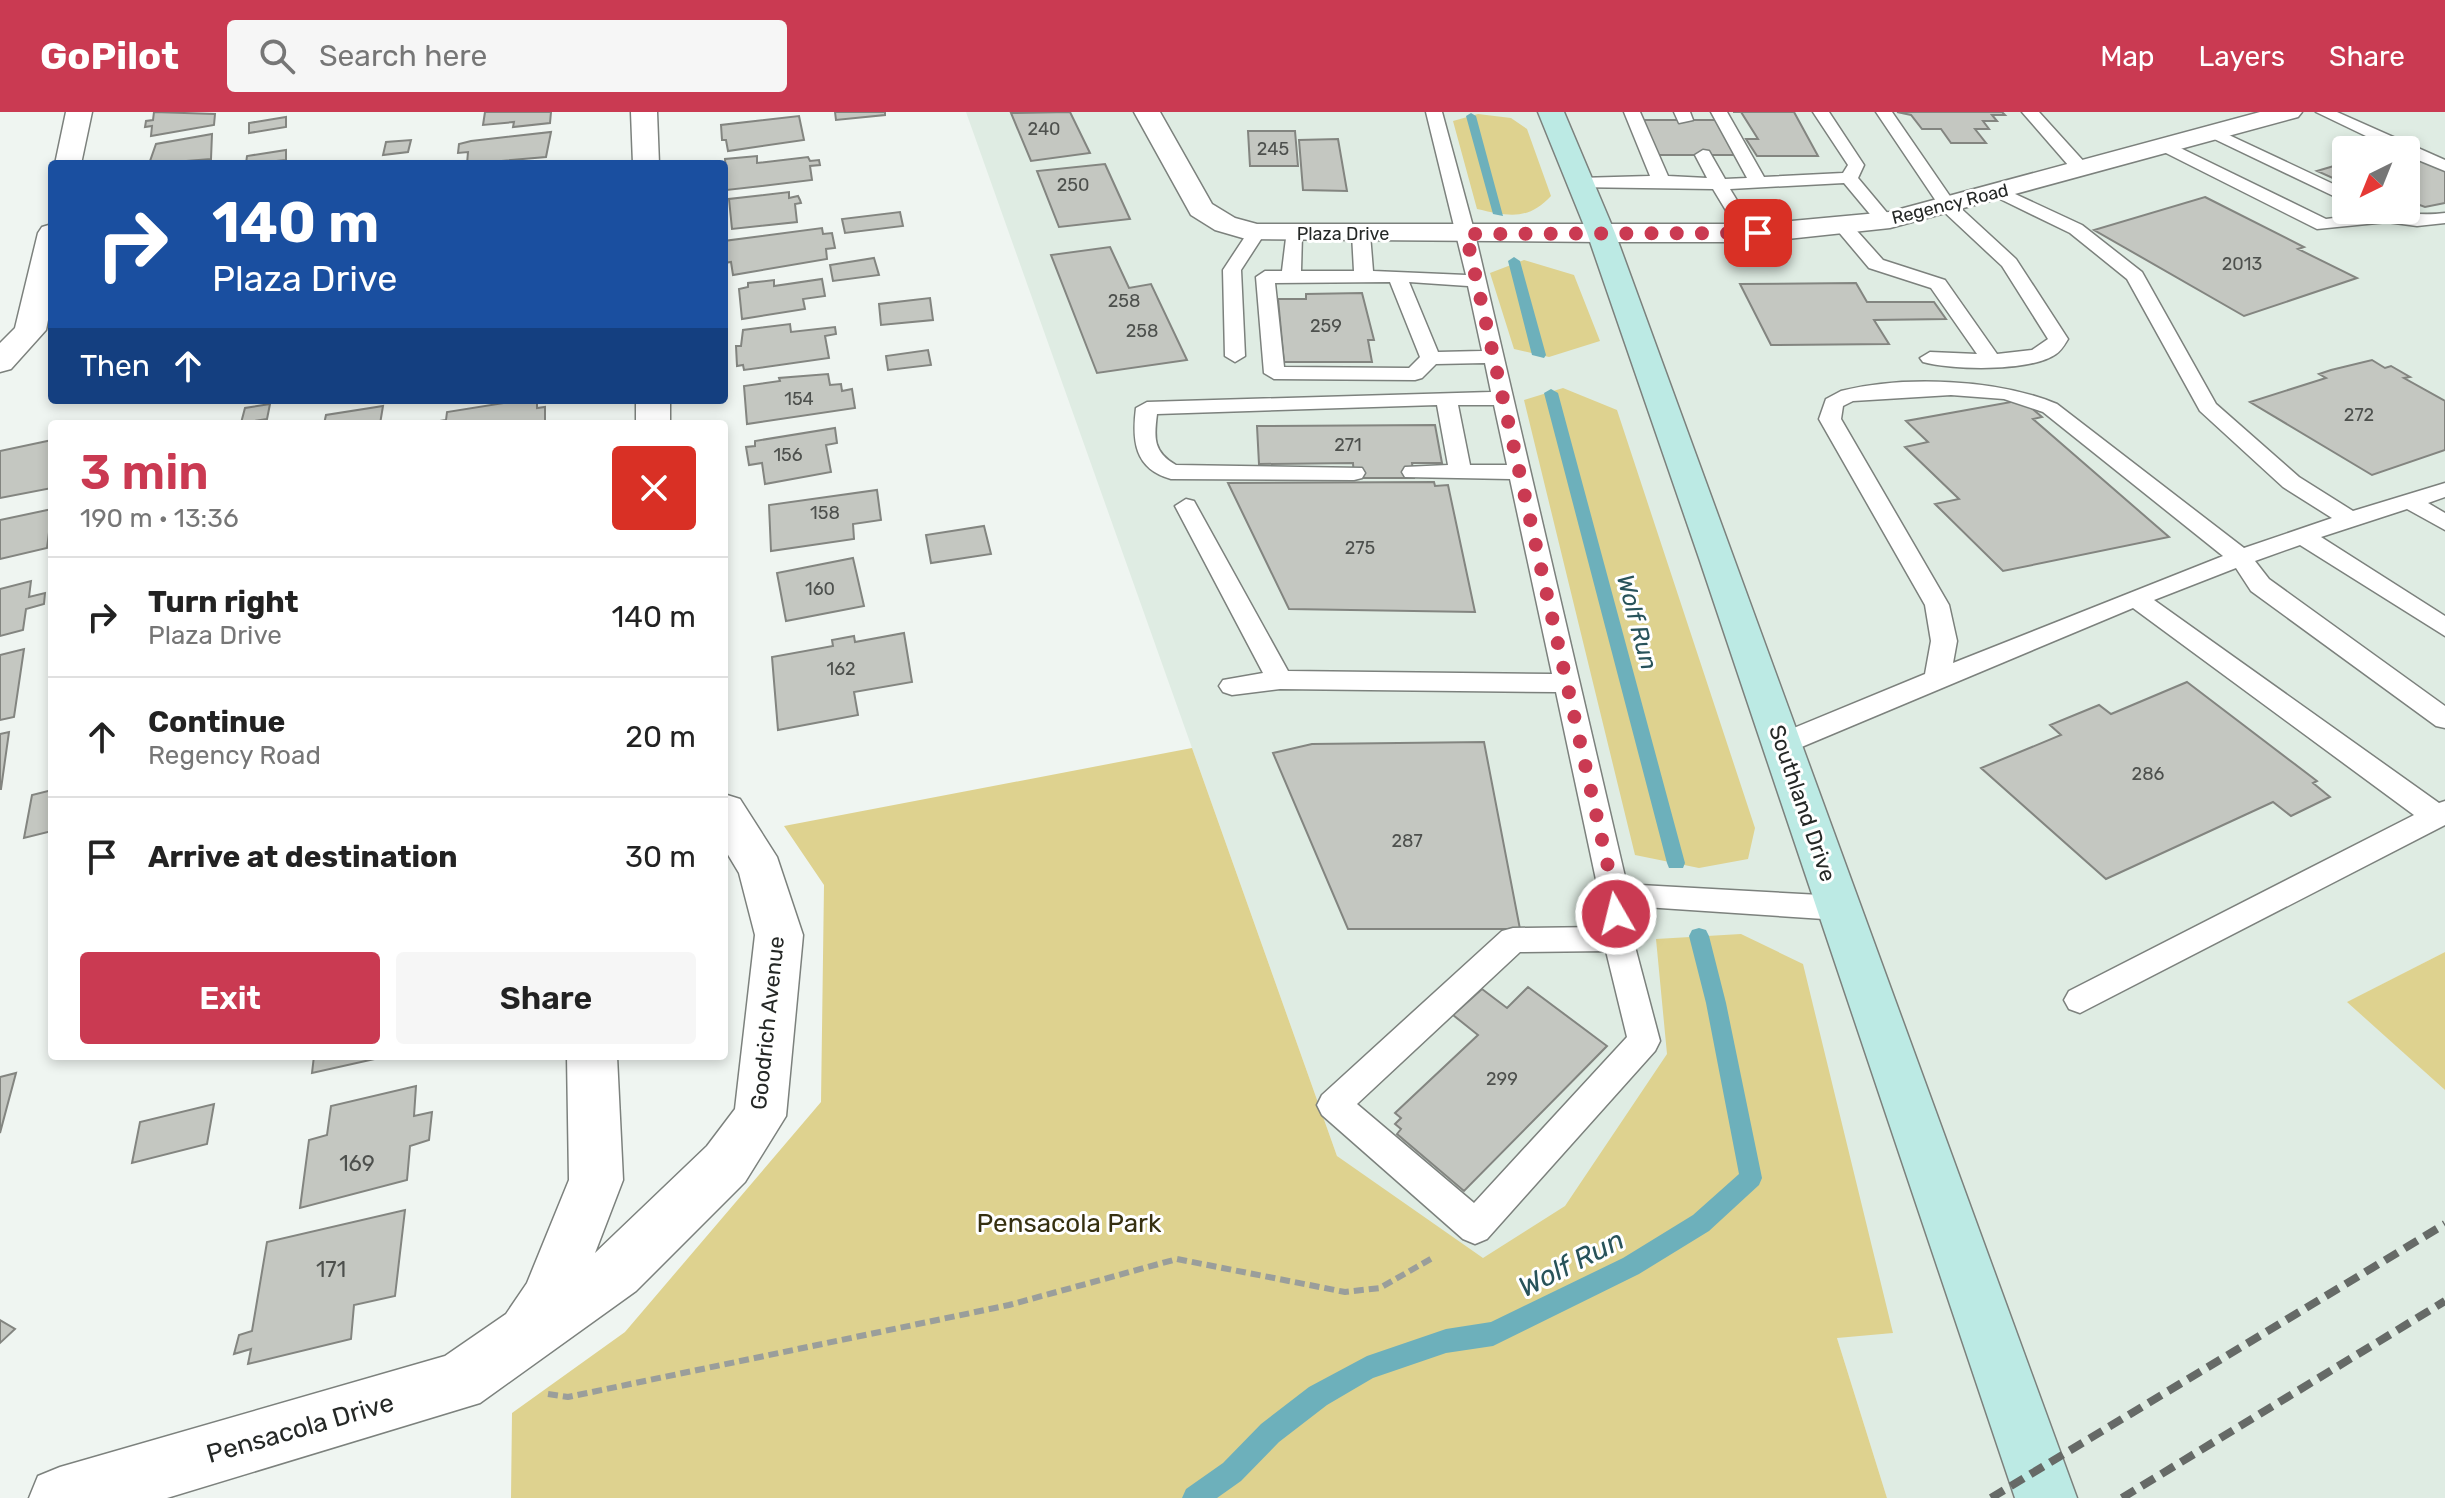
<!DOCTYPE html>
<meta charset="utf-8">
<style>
body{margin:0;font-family:Rubik,sans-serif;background:#f6f6f6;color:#222;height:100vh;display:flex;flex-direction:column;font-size:30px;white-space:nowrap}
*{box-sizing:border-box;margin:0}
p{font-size:26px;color:#767676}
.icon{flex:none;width:44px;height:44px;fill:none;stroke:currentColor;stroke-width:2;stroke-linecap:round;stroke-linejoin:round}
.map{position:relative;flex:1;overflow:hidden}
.sheet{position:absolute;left:48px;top:308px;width:680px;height:640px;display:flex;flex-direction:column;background:#fff;border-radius:8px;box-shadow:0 4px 12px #0003}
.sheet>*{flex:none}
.guide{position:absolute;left:48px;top:48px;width:680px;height:244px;border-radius:8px;box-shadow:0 4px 12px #0003;background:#1a4fa0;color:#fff;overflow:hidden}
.needle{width:52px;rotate:223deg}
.tools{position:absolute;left:2332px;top:24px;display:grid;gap:16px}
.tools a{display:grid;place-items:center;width:88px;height:88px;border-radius:8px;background:#fff;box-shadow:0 4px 12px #0003;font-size:40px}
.pin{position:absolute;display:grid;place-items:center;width:68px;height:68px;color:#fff;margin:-34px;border-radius:16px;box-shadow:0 4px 12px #0006}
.me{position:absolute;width:88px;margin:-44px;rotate:352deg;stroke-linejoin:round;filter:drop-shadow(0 0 6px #0008)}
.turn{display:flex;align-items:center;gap:28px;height:168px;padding:0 32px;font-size:36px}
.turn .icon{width:104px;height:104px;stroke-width:2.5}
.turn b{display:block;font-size:56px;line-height:68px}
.then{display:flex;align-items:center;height:76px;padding:0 32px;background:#0003;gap:16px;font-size:30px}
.round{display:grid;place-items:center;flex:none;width:84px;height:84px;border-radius:8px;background:#f6f6f6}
.headline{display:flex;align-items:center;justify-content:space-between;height:136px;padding:0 32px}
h1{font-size:48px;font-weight:600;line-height:60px;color:#ca3a52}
.cta{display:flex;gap:16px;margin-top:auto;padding:16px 32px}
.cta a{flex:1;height:92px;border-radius:8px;background:#ca3a52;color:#fff;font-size:32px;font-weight:600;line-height:92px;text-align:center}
.cta a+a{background:#f6f6f6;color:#222}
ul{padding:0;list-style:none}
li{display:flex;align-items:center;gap:24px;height:120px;padding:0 32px;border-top:2px solid #e0e0e0}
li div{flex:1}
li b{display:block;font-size:30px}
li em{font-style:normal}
header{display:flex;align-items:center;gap:48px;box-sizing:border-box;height:112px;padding:0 40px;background:#ca3a52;color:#fff}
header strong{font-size:38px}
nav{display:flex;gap:44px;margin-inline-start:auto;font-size:28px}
.search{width:560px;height:72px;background:#f6f6f6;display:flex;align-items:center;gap:20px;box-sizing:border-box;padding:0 28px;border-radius:8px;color:#767676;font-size:30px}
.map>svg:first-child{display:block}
</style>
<header>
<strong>GoPilot</strong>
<div class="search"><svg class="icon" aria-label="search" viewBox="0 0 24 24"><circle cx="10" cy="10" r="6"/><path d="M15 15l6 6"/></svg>Search here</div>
<nav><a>Map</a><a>Layers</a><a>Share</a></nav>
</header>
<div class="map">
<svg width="2445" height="1386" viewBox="0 0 2445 1386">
<rect width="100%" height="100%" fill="#eff5f1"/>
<path fill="#dfece3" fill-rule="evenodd" d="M966 0H2445V840L2348 890 2445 978V1386H1887L1837 1226 1511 1386 1337 1044ZM2346 38H2406V98H2346Z"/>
<path fill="#ded28f" d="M1478 2 1511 6 1527 17 1551 84C1528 109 1508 104 1477 97L1453 9Z
M1524 148 1574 163 1600 229 1549 245 1514 237 1490 161Z
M1563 276 1617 298 1755 716 1748 747 1699 756 1635 743 1524 288Z
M1192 636 1337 1044 1483 1146 1565 1094 1667 942 1656 827 1741 822 1803 852 1893 1221 1837 1226 1887 1386H511L512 1301 625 1220 821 990 824 773 784 714Z
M2445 840V978L2347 890Z"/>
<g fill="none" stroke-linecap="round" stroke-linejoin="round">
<path fill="#6db0bb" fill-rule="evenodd" d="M1471 1 1476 4 1503 104 1493 102 1466 4Z
M1514 145 1520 149 1546 243 1544 246 1532 243 1508 149Z
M1551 277 1558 281 1685 751 1683 756H1669L1667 751 1544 281Z
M1699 816 1706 818 1709 824 1726 891 1762 1066 1759 1073 1709 1119 1639 1162 1493 1234 1446 1241 1373 1266 1327 1293 1279 1330 1241 1369 1217 1386H1182L1186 1377 1223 1351 1261 1312 1309 1275 1367 1244 1446 1217 1491 1210 1623 1146 1693 1103 1739 1062 1706 891 1689 824 1692 818Z"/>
</g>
<path fill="#c4c7c1" stroke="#838580" stroke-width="2" d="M154 0 215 2 214 13 151 24 152 14 145 15 146 9 153 8Z
M485 0H551L550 11 513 15 514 10 483 13Z
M835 0H885V3L836 8Z
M1070 0 1090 41 1031 49 1011 1Z
M1733 0H1794L1818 44H1757L1746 27H1758L1741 0Z
M1897 0H2002L2005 3H1992L1997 9H1983L1989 17H1975L1986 31H1951L1941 17H1922L1911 3Z
M799 4 804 28 728 39 726 28H722L721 13Z
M286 5V15L249 21V11Z
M1640 8H1718L1738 43H1657Z
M1248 19H1295L1298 54H1250Z
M551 20 546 45 467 52 468 40 458 41 459 32 471 29Z
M212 22 211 47 149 52 156 32Z
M1338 27 1347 79 1303 78 1299 28Z
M411 28 408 40 383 43 386 30Z
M286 38V48L246 52 247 44Z
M2406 41 2445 58V91L2425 95 2406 88Z
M757 44V51L808 45 810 49 819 48 820 53 810 54 812 68 727 78 725 47Z
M2346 46V72L2317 59 2344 51 2338 48Z
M1105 52 1130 107 1059 115 1037 59Z
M789 80V86L798 84 800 88 801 91 795 92 797 110 732 117 729 87Z
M2205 85 2304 135 2298 137 2357 166 2244 204 2094 118Z
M900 100 903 114 845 121 842 107Z
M822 116 823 122 832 121 835 136 826 137 827 147 733 163 731 150 724 151V129Z
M1110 135 1129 176 1151 172 1187 248 1097 261 1051 143Z
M874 146 879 163 833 169 830 153Z
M822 167 825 184 803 187 805 197 742 207 739 177 748 175V171L774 168V174Z
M1856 171 1867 190H1934L1946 207 1874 208 1889 232 1771 233 1740 172Z
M1362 181 1374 228H1368L1372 250H1284L1278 187H1306V182Z
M930 186 933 208 881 213 879 192Z
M790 212 791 220 835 215 836 222 825 224 829 246 744 258 743 253 737 254 736 234H741L743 218Z
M928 238 931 253 888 258 886 244Z
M2372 248 2385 256 2391 254 2410 265 2404 266 2445 289V338L2372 363 2250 290 2326 266 2319 262 2331 258Z
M828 262 830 273 841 272 842 279 852 277 855 296 747 312 744 274 780 269 779 266Z
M522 288H537V296L545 295V312H421L446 308 447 300Z
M2022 288 2042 305 2033 307 2169 425 2003 459 1935 392 1959 387 1905 335 1928 330 1906 309Z
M270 292 267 307 241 311 245 296Z
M383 294 380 312H324L326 303Z
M1435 313 1442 351H1412L1414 366H1354L1353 351 1259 352 1257 314Z
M835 316 837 331 826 333 831 360 765 372 762 351 749 353 746 335 755 334V329Z
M52 328V376L0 386V339Z
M1434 370 1435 374 1448 373 1475 500 1289 497 1228 371Z
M877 378 881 408 853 412 854 427 771 439 769 393Z
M52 397 47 436 0 447V408Z
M984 414 991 442 931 451 926 423Z
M853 446 864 494 786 509 777 461Z
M31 469 29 485 45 481 44 492 26 497 23 518 0 524V477Z
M904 521 912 570 854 580 858 603 778 618 772 545 833 534 832 528 854 524 855 530Z
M24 537 14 605 0 608V543Z
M2187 570 2317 669 2313 671 2330 685 2291 704 2273 690 2106 767 1981 656 2061 623 2050 613 2099 593 2111 602Z
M9 620 1 677H0V622Z
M1484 630 1520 817H1348L1273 641 1312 632Z
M52 678V719L24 726 32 683Z
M1528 875 1607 934 1464 1079 1397 1022 1401 1017 1395 1012 1401 1006 1395 1001 1478 923 1453 903 1482 877 1507 896Z
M314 944H388L312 961Z
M16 961 0 1021V965Z
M416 974 414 1004 432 1000 429 1028 410 1034 407 1068 300 1096 309 1028 327 1023 331 994Z
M214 992 207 1032 132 1051 140 1010Z
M405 1098 395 1184 354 1193 351 1227 248 1252 251 1237 234 1242 239 1223 252 1219 267 1130Z
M0 1208 15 1217 0 1231Z"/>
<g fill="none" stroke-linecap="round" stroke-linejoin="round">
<g stroke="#7c817d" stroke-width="3">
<path id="service" d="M1426 0H1442L1475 122 1626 769 1640 773 1839 784 1850 788 1854 796 1850 804 1839 808 1630 794 1633 827 1660 929 1655 939 1487 1127 1475 1132 1463 1127 1322 1003 1317 993 1322 983 1502 819 1513 816 1602 815 1598 777 1556 580 1280 577 1232 583 1223 580 1219 574 1223 568 1263 561 1175 394 1186 387 1194 389 1288 559 1552 562 1510 367 1405 365 1402 360 1405 355 1448 353 1437 293 1157 302C1154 326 1153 340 1176 353L1362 356 1365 361 1362 366 1354 368 1171 367C1134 357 1132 328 1136 296L1147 290 1491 280 1485 251 1436 252 1422 266 1415 268 1274 267 1264 261 1256 165 1265 159H1282L1287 118 1293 117 1302 122 1301 159H1354L1352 122 1361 117 1370 122 1373 159 1466 163ZM1390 170 1420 245 1409 256 1284 255 1275 171ZM1409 170 1468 174 1482 239 1438 240ZM1458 293H1494L1507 353H1470ZM1606 839 1627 925 1474 1091 1357 992 1520 840Z
M1624 0H1640L1668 64 1707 66 1695 43 1703 38 1709 39 1725 67 1747 66 1711 0H1727L1764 65 1843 61 1848 53 1813 0H1829L1864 53 1858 66 1894 109 1891 113H1879L1844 71 1730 77 1757 121 1748 126 1742 125 1713 77 1573 75V67L1579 66 1650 64Z
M1674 0H1690L1693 8 1679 11Z
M1876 0H1892L1954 90 2016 147 2068 227C2065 232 2061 239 2056 242 2031 260 1952 258 1923 250L1920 246 1930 240 1977 242 1931 176 1869 156 1837 118V110H1849L1883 148 1945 168 1997 242 2032 238 2048 227 2002 154 1942 98Z
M2022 0H2039L2087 53V61H2075Z
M2316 0H2337L2445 48V59L2406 43V38H2395Z
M2214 16 2346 78V90L2208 24 2206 21Z
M2166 29 2326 107 2366 102 2362 98C2390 98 2416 105 2445 101V111L2417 114 2387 110 2317 117 2160 38 2158 34Z
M2000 75 2082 113 2142 160 2216 292 2299 365 2353 399 2445 371V385L2428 391 2445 401V418L2407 397 2321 425 2445 504V524L2300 433 2255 449 2269 467 2445 594V616L2436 614 2251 479 2236 456 2154 488 2439 691 2445 689V713L2080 901 2069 897 2064 888 2069 879 2414 703 2133 496 1792 639 1782 642 1772 639 1769 632 1772 625 1925 562 1931 529 1925 493 1819 307 1826 287 1841 279C1903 263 1998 267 2057 292L2244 436 2332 406 2283 375 2200 299 2127 167 2070 121 1994 84 1991 80ZM1951 283 2004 287 2043 300 2223 444 1953 551 1957 529 1949 493 1841 307 1843 294 1853 289Z
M1256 116 1265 121 1241 158 1245 244 1235 250 1225 244 1223 158 1250 117Z"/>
</g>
<g stroke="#7c817d" stroke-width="3">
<path id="minor" d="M66 0H92L81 52H55Z
M631 0H657L659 52H633Z
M1134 0H1160L1212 92 1235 106 1257 112H1601L1611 115 1615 121 1611 127 1601 130 1246 127 1215 118 1191 103Z
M52 112V188L46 218 11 257 0 260V231L15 216 38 121 42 115Z
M636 288H670V312H636Z
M724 682 740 687 777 745 803 823 786 1004 745 1070 636 1179 480 1291 167 1386H29L38 1364 60 1355 445 1244 506 1202 527 1171 569 1068 567 944H617L623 1068 595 1141 707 1034 735 997 755 823 739 761 724 736Z"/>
</g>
<g stroke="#7c817d" stroke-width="3">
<path id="tertiary" d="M2260 0H2302L2298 5 1890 116 1758 130H1601L1591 127 1587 121 1591 115 1601 112H1758L1889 100Z"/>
</g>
<g stroke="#7c817d" stroke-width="3">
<path id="secondary" d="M1538 0H1564L1615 121 2077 1386H2015L1699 446 1587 121Z"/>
</g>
<path stroke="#9a9e9b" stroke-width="6" stroke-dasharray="10 5" stroke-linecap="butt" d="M548 1282 568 1285 1009 1193 1177 1147 1345 1180 1380 1176 1434 1145"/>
<use href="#service" fill="#fff" fill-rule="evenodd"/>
<use href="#minor" fill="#fff" fill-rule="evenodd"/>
<use href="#tertiary" fill="#fff" fill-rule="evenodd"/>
<use href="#secondary" fill="#bceae4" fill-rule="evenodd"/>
<path stroke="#666a67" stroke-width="8" stroke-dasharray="15 8" stroke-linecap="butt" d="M1991 1386 2445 1112
M2122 1386 2445 1189"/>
</g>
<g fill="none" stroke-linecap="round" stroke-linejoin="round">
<path stroke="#ca3a52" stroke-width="14" stroke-dasharray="0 25.2" d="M1616 802 1613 777 1466 122 1758 121"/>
</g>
<g text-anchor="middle" stroke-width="6" stroke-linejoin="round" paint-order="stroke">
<g font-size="18" fill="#4d504d">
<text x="1044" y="23">240</text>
<text x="1273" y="43">245</text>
<text x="1073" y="79">250</text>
<text x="2242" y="158">2013</text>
<text x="1124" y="195">258</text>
<text x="1326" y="220">259</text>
<text x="1142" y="225">258</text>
<text x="799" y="293">154</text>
<text x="2359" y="309">272</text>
<text x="1348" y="339">271</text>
<text x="788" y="349">156</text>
<text x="825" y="407">158</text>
<text x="1360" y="442">275</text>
<text x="820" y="483">160</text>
<text x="841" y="563">162</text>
<text x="2148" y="668">286</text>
<text x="1407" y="735">287</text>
<text x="1502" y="973">299</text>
</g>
<g font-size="18" fill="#252826" stroke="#fff">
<text transform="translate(1950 92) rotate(-14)" y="6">Regency Road</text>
<text x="1343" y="128">Plaza Drive</text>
</g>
<g font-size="22" fill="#252826" stroke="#fff">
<text transform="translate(1803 691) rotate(71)" y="8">Southland Drive</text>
<text transform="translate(767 911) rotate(-84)" y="8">Goodrich Avenue</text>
</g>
<g font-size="22" fill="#4d504d">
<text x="357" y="1059">169</text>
<text x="331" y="1165">171</text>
</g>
<g font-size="24" font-style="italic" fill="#28535a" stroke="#fff">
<text transform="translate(1637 510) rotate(75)" y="8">Wolf Run</text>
</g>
<g font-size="26" fill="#363010" stroke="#fff">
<text x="1069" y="1120">Pensacola Park</text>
</g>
<g font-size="26" fill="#252826" stroke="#fff">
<text transform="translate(300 1316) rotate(-16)" y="9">Pensacola Drive</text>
</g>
<g font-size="28" font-style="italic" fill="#28535a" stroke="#fff">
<text transform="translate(1571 1151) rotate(-27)" y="10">Wolf Run</text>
</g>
</g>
</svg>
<div class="tools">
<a><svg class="needle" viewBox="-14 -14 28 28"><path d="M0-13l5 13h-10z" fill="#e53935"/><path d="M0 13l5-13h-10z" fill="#767676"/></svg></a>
</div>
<div class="pin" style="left:1758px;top:121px;background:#d93025"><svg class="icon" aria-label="arrive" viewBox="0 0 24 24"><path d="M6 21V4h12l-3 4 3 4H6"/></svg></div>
<svg class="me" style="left:1616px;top:802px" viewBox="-20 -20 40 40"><circle r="17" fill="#ca3a52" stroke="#fff" stroke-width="3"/><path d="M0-11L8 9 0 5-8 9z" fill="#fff"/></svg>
<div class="guide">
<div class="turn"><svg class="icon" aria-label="right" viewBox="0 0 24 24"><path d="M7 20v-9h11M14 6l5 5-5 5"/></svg><div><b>140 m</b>Plaza Drive</div></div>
<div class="then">Then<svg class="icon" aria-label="ahead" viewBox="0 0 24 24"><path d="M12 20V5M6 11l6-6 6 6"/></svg></div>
</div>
<section class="sheet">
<div class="headline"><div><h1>3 min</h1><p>190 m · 13:36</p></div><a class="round" style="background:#d93025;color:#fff"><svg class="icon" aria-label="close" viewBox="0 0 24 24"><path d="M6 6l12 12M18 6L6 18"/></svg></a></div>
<ul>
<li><svg class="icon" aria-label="right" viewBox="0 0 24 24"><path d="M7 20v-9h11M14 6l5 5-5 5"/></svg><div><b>Turn right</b><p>Plaza Drive</p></div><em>140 m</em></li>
<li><svg class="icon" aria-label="ahead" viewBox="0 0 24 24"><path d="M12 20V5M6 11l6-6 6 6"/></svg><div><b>Continue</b><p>Regency Road</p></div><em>20 m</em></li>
<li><svg class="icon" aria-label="arrive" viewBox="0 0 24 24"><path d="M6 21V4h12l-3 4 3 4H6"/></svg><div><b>Arrive at destination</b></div><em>30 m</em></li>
</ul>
<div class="cta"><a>Exit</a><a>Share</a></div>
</section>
</div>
